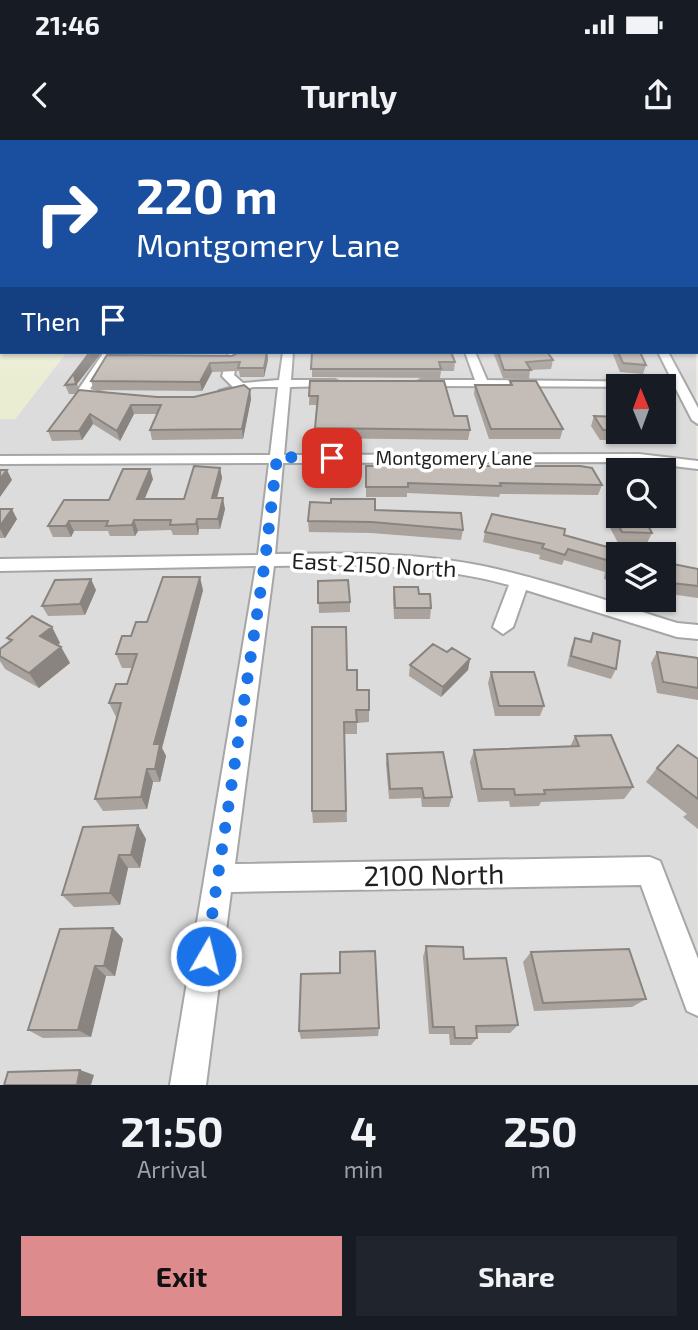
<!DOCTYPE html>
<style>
body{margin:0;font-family:"Exo 2",sans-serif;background:#20242c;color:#f1f3f6;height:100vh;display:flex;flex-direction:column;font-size:26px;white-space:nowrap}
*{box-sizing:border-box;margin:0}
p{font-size:23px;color:#9ea1a6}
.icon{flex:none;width:38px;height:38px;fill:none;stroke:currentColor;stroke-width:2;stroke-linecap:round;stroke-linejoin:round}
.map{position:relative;height:945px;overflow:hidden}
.details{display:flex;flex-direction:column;background:#171b24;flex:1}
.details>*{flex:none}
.hud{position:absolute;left:0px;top:0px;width:698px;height:214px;box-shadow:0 2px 5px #0004;background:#1a4fa0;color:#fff;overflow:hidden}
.needle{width:46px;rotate:359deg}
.buttons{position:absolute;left:606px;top:234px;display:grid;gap:14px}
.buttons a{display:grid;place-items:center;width:70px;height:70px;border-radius:0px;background:#171b24;box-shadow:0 2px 5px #0004;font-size:35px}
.pin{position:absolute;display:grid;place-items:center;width:60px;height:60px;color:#fff;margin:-30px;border-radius:14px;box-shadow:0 4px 10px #0006}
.me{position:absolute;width:77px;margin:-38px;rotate:8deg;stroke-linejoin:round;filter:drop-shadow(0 0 5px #0008)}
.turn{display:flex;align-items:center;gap:24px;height:147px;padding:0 21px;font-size:32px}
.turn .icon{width:91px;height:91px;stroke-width:2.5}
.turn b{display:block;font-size:49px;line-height:60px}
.then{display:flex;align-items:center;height:66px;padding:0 21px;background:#0003;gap:14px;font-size:26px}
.eta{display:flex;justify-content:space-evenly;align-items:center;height:119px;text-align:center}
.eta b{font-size:42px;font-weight:700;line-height:49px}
.action{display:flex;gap:14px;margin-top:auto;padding:14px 21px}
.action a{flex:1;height:80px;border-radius:0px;background:#dd8b8c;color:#111;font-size:28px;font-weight:700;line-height:80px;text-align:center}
.action a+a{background:#20242c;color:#f1f3f6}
.status{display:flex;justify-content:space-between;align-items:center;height:49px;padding:0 35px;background:#171b24;direction:ltr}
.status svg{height:19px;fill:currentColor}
header{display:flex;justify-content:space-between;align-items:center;height:91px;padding:0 21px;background:#171b24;font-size:32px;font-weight:700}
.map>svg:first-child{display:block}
</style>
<div class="status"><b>21:46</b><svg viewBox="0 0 49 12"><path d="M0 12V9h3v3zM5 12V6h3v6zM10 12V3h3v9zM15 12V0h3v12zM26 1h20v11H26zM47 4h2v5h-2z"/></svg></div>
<header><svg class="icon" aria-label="back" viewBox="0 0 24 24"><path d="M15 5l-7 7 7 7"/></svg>Turnly<svg class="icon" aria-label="share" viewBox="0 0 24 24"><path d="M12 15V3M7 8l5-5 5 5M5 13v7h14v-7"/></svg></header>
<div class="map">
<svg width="698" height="945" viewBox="0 0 698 945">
<rect width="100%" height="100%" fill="#efece6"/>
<path fill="#dddcdc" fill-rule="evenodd" d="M696 107 698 945H0V279H15L67 212H696ZM618 247H663V292H618ZM618 331H663V376H618ZM618 415H663V460H618Z"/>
<path fill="#ebedd3" d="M0 163 2 212H67L15 279H0Z"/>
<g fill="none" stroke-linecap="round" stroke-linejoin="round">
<g stroke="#a6a6a6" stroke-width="4">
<path id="minor" d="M696 195H698V201H696Z
M104 212H114L90 249 110 255V261C97 263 87 260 78 250Z
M229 212H239L234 235 243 243 279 240 283 212H293L291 240H335L341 243 335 246 290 247 284 315 639 314 698 321V329L639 322 283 323 275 414C343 413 416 412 483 426 549 440 613 463 677 483L698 485V499L677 497 526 450 513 487 503 494 493 487 509 445C433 424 352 424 274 426L235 724 650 717 660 721 698 819V876L687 871 641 745 231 752 206 945H170L256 426 0 431V419L258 415 269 323 0 324V316L270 315 278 247H253L219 257V251L233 247 222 236Z
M465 212H475L487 240 673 242 658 212H668L698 268V284L692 280 676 249H663V247L421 246 415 243 421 240H475Z"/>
</g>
<use href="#minor" fill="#fff" fill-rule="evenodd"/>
</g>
<path fill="#a9a29d" d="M90 212H102L77 244 78 251 157 257H194L250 250 251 259 243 299 152 300 150 290 157 274H134L120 301 93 284 82 300 52 301 48 291 77 254H69L65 245Z
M114 212H267L268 220 264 237H240L239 231 212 232 202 251 94 250 91 241 232 216 234 214 233 213Z
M312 212 455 222 454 231H441L440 238 312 237Z
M493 212H547L553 220 551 229 530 230 529 239 503 238Z
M612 212H640L646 225 643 234 620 232Z
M310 241 454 276 470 290 468 300 315 298V288L317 265H309Z
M510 241 563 289 560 299H489L474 254 475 245H509Z
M594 276 618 277V292H663V279L664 291 660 300H600L591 286Z
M366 326 602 345 598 355 500 354 499 357 407 353V357H366Z
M220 328 222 338 217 358 225 369 220 389H199L198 395H173L171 390 138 391 135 396H110L108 391H74L71 397H53L48 386 109 360 153 339 144 359H184Z
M0 369 17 379 5 398H0Z
M610 369 652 393 647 403H618L606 380Z
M375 370 463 390 461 400 371 393 309 392 308 381Z
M485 392 564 395 618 415V442L604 439 605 432 564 420 562 425 539 419 540 415 483 402Z
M663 422 698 429V458L663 453Z
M318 441 350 462V472L319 473Z
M394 447 419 454 431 468 430 479H394L393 457Z
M96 450 85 475 48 476 42 466Z
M203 450 162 608 166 616 160 642H153L147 669 103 671 95 659 118 577H116L109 563 127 544 133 528H122L116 514 131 496 147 482Z
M52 487 60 503 57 505 61 507 70 523 39 548 5 529 0 521V509L10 502 7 498Z
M593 493 616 529 611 539 567 526 571 508 575 498 589 501Z
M447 512 470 519 468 530 441 557 409 536 410 525Z
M657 512 698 518V560L657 553 651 523Z
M347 530 369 570V582L357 583V594H344L347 682 313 683 312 671Z
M491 532 544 566 540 576H495L488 543Z
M575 596 633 647 624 659 541 662 539 666 510 667 509 661 478 662 470 622 474 610 570 607Z
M387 614 452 657 449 667H422L421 658 389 659 386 624Z
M698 619V689L683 677 687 674 646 642 657 628Z
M138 685 146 699 140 728H128L120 765 74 767 62 755Z
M113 788 123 799 115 836H106L91 897 43 898 28 890Z
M426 806 464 819 518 885 510 893H477V898L471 905H450L449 894H429L423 817Z
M531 812 646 859 632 867 534 871 523 822Z
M340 833 379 888 378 896 301 899 299 891Z"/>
<path fill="#89847f" d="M93 212H102L77 244 79 254 74 235Z
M267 212 268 220 264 237V228Z
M210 223 212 232 202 251 200 242Z
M250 250 251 259 243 299 242 289Z
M131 265 134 274 120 301 117 291Z
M90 274 93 284 82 300 79 291Z
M220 328 222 338 214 369 212 358Z
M150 329 153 339 140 370 137 359Z
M7 330 12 340 0 357V339Z
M223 358 225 369 220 389 218 379Z
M12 369 17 379 5 398 0 389V386Z
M197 379 199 389 198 395 196 384Z
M134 380 138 391 135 396 132 385Z
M69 381 74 391 71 397 66 386Z
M200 437 203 450 162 608 166 616 160 642 155 629 154 604Z
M91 439 96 450 85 475 80 464Z
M52 487 60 503 49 512 40 496Z
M61 507 70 523 39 548 29 533Z
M470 519 468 530 441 557 443 547Z
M147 629 153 642 147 669 141 657Z
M138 685 146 699 140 728 131 715Z
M119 715 128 728 120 765 110 753Z
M113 788 123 799 115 836 104 826Z
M95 826 106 836 91 897 78 890Z
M80 930 94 935 91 945H77Z"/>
<path fill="#c4bcb6" stroke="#89847f" stroke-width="2" d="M0 107H2V153H0V138L1 133H0Z
M696 107H698V135H697V143H698V185L697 192Z
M90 212H93L74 235 76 244 65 245Z
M239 212H267L264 228H238L240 222 210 223 200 242 91 241 107 215 232 216Z
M312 212H451L455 222H439L441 229H311Z
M498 212H547L553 220 526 222 531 230H504Z
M618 212H640L646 225 623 223Z
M310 241H444L454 276H467L470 290 315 288 318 256H309Z
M510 241H536L563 289H491L475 245H512Z
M244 245 250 250 242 289 150 290 161 265H131L117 291 90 274 79 291H48L79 250 157 257H194Z
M594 276 618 277V290H603Z
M194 326 220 328 212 358H223L218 379H197L196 384 170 385 171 380H134L132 385 106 386 108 381H69L66 386H48L64 360H109L123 329H150L137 359H184Z
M366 326H580L592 328 602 345 500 343 501 346 408 343V347H366Z
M630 329H656L658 331H632Z
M0 330H7L0 339Z
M331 359H375V370L461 373 463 390 372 382 308 381 310 362 331 363Z
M0 369H12L0 386Z
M610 369H618V376H643L652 393 622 392Z
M492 374 565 389 564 395 636 415H618V430L608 428 610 421 568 409 565 415 542 408 544 404 485 392Z
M663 422 698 429V446L663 442Z
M163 437H200L154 604H160L155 629H147L141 657 95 659 121 563H109L116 544H127L137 514H116L122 496H131L136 482H147Z
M91 439 80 464 42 466 55 440Z
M348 440 350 462 318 463V441Z
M394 447H418L419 454H430L431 468H395Z
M32 476 52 487 40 496 61 507 29 533 0 516V509L12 500 7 498Z
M312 487H346L347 530H357V550H369V570H356L357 582H344L346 671H312Z
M593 493 620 501 616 529 571 516 575 498 591 502Z
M433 504 447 512 452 508 470 519 443 547 410 525Z
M657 512 698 518V548L663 542Z
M491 532H534L544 566H499Z
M611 595 633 647 544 650 545 654 515 655 514 649H482L474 610 579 606 575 596Z
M678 605 698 619V659L657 628Z
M443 612 452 657 424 658 422 648 390 649 387 614Z
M138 685 131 715H119L110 753 62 755 83 687Z
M113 788 104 826H95L78 890H28L60 789Z
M426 806 463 807 464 819 506 818 518 885 476 886 477 898H455L454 887H433Z
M629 809 646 859 543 863 531 812Z
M375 811 379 888 299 891 301 834 340 833V812Z
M80 930 77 945H4L8 932Z"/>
<linearGradient id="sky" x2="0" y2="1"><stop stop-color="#8fbfe3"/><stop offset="0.45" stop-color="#f8f6f4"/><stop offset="1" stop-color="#f8f6f4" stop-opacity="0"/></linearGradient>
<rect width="698" height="239" fill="url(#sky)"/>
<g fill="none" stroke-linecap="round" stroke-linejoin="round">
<path stroke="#1a73e8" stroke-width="12" stroke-dasharray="0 21.6" d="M206 816 265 421 277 317 332 318"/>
</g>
<g text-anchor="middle" stroke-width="7" stroke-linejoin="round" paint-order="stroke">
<g font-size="19" fill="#1f1f1f" stroke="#fff">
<text x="454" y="325">Montgomery Lane</text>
</g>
<g font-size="23" fill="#1f1f1f" stroke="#fff">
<text transform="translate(374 425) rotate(3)" y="8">East 2150 North</text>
</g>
<g font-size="28" fill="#1f1f1f" stroke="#fff">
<text transform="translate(434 735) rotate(-1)" y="10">2100 North</text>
</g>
</g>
</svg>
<div class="buttons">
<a><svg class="needle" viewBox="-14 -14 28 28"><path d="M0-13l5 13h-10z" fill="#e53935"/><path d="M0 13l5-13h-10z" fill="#9ea1a6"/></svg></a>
<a><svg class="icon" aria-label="search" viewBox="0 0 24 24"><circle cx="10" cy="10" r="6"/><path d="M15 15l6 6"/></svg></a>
<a><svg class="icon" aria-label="layers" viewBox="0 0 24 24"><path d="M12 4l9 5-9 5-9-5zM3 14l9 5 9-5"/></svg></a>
</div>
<div class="pin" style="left:332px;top:318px;background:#d93025"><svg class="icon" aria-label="arrive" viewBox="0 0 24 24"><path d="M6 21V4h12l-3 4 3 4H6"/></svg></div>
<svg class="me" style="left:206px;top:816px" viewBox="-20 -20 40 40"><circle r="17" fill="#1a73e8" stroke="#fff" stroke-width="3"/><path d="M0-11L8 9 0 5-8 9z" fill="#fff"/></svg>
<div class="hud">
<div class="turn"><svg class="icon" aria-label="right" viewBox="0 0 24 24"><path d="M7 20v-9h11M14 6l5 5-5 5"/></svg><div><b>220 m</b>Montgomery Lane</div></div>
<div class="then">Then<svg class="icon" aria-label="arrive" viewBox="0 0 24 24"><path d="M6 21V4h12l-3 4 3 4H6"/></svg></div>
</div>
</div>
<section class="details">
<div class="eta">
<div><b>21:50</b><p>Arrival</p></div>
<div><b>4</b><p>min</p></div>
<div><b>250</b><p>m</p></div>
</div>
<div class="action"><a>Exit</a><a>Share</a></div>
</section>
